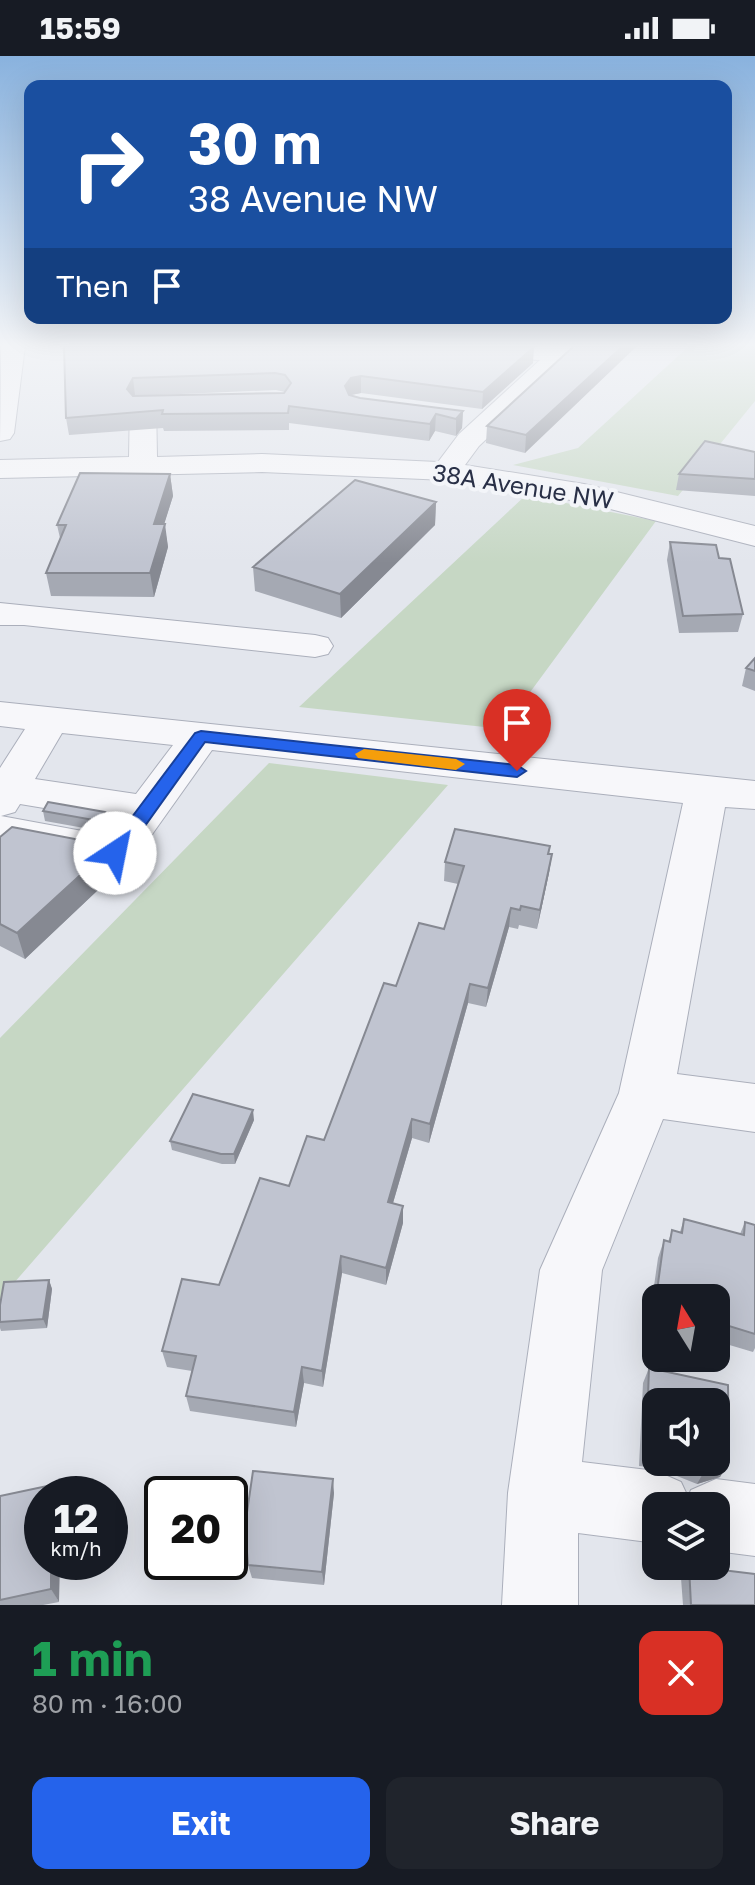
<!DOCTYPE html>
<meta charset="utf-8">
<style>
body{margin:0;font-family:"Golos Text",sans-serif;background:#20242c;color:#f1f3f6;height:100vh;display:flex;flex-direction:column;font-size:30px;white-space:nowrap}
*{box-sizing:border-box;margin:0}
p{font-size:26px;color:#9ea1a6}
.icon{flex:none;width:44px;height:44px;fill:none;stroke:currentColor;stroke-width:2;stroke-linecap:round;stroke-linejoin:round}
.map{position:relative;height:1549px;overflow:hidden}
.details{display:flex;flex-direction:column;background:#171b24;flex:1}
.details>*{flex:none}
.guide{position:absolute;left:24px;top:24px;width:708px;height:244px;border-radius:16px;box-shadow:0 8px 32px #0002;background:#1a4fa0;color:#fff;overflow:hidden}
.needle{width:52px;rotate:349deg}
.fabs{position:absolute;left:642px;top:1228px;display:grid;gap:16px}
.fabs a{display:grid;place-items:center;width:88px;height:88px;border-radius:16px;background:#171b24;box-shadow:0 8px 32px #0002;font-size:40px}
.speed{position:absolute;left:24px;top:1420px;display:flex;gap:16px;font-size:40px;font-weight:700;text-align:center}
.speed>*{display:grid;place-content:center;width:104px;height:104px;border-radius:50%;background:#171b24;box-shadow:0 8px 32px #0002;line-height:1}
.speed small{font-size:20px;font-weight:400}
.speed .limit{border:4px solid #111;border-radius:12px;background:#fff;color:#111}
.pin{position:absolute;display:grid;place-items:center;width:68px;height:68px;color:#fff;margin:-82px -34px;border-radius:50% 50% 50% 0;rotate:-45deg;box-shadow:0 0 8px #0007}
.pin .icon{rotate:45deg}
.me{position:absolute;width:88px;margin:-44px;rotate:34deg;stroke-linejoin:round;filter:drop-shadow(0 0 6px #0008)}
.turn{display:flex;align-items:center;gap:28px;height:168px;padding:0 32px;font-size:36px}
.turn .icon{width:104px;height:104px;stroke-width:2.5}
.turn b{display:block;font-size:56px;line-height:68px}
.then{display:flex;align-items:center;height:76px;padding:0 32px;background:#0003;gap:16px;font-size:30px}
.round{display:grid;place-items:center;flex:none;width:84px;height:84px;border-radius:16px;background:#20242c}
.headline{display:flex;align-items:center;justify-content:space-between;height:136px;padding:0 32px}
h1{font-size:48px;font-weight:700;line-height:60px;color:#1e9e55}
.action{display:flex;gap:16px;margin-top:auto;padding:16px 32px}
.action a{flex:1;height:92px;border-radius:16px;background:#2563eb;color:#fff;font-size:32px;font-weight:700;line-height:92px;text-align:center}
.action a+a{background:#20242c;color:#f1f3f6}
.status{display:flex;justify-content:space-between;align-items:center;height:56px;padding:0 40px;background:#171b24;direction:ltr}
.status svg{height:22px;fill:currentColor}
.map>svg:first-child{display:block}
</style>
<div class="status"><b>15:59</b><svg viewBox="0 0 49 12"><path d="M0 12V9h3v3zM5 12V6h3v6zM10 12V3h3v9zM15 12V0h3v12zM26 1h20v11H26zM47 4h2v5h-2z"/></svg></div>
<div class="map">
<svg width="755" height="1549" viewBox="0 0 755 1549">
<rect width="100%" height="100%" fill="#e3e6ed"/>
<path fill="#c6d7c4" d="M689 290H755V345L678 440 513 409 578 392Z
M526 439 656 465 503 673 299 651Z
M269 707 448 729 0 1243V982Z"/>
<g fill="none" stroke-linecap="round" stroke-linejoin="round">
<g stroke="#abafbb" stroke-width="2">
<path id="minor" d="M1 290H25L14 377 10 383 0 385Z
M131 290H155L157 401 262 398 438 406 459 378 540 304 367 297 358 295 355 290H585L479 390 465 409 584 428 755 470V490L583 446 446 424 262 416 0 422V404L129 401Z
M0 547 315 579 328 582 333 590 328 598 315 601 24 569H0Z
M0 646 755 725V753L725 751 677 1018 755 1028V1076L663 1063 602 1214 582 1406 656 1415 681 1426 688 1441 691 1434 716 1423 755 1428V1500L716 1495V1450H656V1487L578 1477V1549H502L508 1437 540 1214 619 1037 683 747 212 694 131 808 115 813 0 790V712L25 673 0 670ZM62 677 173 689 136 738 35 723ZM20 748 116 764 104 779 1 760 15 756Z"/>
</g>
<use href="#minor" fill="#f7f7fa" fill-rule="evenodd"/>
</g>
<path fill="#a5a9b3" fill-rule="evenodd" d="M64 290 533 307 482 353 361 337 351 339 360 342 463 355 462 372 456 380 435 375 429 385 289 367V374L164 375 163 372 69 379 66 362ZM276 334 285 336 284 337 135 340Z
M574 290 525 397 486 387 487 370Z
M755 396V440L676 434 679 418Z
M170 418 173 440 164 468 168 491 154 541 51 540 46 517 60 482 57 469Z
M436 446 435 469 341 562 255 535 253 511Z
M670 486 719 502 743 558 738 576 679 577 667 504Z
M755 602V635L742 630 746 612Z
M43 755 107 766 101 775 45 765Z
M0 781 112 790 117 816 25 903 0 890Z
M550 790 549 798H552L549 817 537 873 519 869 518 873 509 871 486 951 468 947 429 1087 412 1082 393 1147 403 1167 386 1229 342 1217 323 1331 304 1327 296 1371 190 1355 186 1340 192 1315 167 1311 162 1295 219 1229 289 1130 324 1084 396 930 444 873 458 828 444 825 445 806Z
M254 1064 235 1108H222L172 1094 170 1085Z
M684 1163 740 1178 745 1166 755 1169V1292L753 1296 716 1285V1242H656V1267L649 1265 658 1202 664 1184 668 1186 672 1174 680 1176Z
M49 1224 52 1233 47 1272 1 1275 0 1272V1249Z
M649 1312 728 1329 729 1406 720 1421 697 1428 657 1412 639 1410 643 1327ZM656 1346H716V1406H656Z
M334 1437 324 1529 252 1522 248 1509Z
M0 1440 59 1546 43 1549H0Z
M688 1510H698L755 1549H683L681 1522Z"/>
<path fill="#868992" d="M623 290H637L525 397 526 379Z
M534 291 533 307 482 353 483 336Z
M361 320V337L351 339 346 346 345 330 351 322Z
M133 322 135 339 130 350 127 333Z
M463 355 462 372 456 380V363Z
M436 358 435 375 429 385 430 368Z
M170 418 173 440 157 491 154 468Z
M436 446 435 469 341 562 340 538Z
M165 468 168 491 154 541 150 517Z
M105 756 107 766 101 775 99 765Z
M112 790 117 816 25 903 17 877Z
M552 798 549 817 537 873 540 854Z
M511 852 509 871 486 951 488 932Z
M470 928 468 947 429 1087 430 1068Z
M253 1054 254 1064 235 1108 234 1098Z
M412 1063V1082L388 1164V1146Z
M403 1150V1167L386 1229V1212Z
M341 1200 342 1217 323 1331 322 1315Z
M49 1224 52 1233 47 1272 43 1263Z
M302 1311 304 1327 296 1371 294 1356Z
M729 1406 720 1421 697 1428 705 1414Z
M333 1423 334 1437 324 1529 322 1516Z
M51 1506H60L59 1546 51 1533Z"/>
<path fill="#c0c4d0" stroke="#868992" stroke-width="2" fill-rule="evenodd" d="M64 290H188L235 291 244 290 534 291 483 336 361 320 351 322 345 330 349 339 360 342 463 355 456 363 436 358 430 368 289 350 288 357 162 358 163 354 66 362ZM275 317 285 319 291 327 284 337 133 340 127 333 133 322Z
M574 290H623L526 379 487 370Z
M705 385 755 396V423L679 418Z
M80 417 170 418 154 468H165L150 517H46L66 469H57Z
M355 424 436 446 340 538 253 511Z
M670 486 716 489 719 502 730 503 743 558 683 560Z
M755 602V615L746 612Z
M48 746 105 756 99 765 43 755Z
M12 771 112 790 17 877 0 868V781Z
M455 773 550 790 548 798H552L540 854 521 850 520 854 511 852 488 932 470 928 430 1068 412 1063 388 1146 403 1150 386 1212 341 1200 322 1315 302 1311 294 1356 186 1340 196 1300 162 1295 182 1223 219 1229 260 1122 289 1130 307 1080 324 1084 384 927 396 930 419 867 444 873 464 810 445 806Z
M193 1038 253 1054 234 1098H221L170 1085Z
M684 1163 744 1179 745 1166 755 1169V1278L716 1266V1242H656L664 1184 670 1186 672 1174 682 1177Z
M49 1224 43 1263 0 1266V1249L4 1226Z
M649 1312 728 1329 729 1406 705 1414 685 1406H716V1346H656V1397L646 1395Z
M253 1415 333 1423 322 1516 248 1509 245 1470Z
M52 1429V1438H42V1506H51V1533L0 1544V1440Z
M689 1510 755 1518V1549H691Z"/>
<linearGradient id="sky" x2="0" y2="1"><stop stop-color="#89b2de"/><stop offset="0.57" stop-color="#f2f4f7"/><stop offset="1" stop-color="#f2f4f7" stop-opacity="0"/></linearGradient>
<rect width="755" height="507" fill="url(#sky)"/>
<path fill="#2563eb" stroke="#184099" stroke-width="2" d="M201 675 517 709 526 715 517 721 205 686 122 802H108L106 797 108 793 195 677Z"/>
<path fill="#f59e0b" d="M364 693 456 703 465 708 456 714 358 702 355 698Z"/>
<g text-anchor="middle" stroke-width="8" stroke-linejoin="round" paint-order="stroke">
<g font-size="24" fill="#293047" stroke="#f3f5f9">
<text transform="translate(523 431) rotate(9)" y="8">38A Avenue NW</text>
</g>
</g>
</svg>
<div class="fabs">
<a><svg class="needle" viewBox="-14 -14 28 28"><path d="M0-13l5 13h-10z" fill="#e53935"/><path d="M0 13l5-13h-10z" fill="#9ea1a6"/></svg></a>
<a><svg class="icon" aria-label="sound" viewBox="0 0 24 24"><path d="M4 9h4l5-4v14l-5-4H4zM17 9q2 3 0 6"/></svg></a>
<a><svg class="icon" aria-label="layers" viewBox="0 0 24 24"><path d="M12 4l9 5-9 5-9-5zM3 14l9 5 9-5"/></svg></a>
</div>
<div class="speed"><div>12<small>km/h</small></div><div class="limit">20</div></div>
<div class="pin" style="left:517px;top:715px;background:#d93025"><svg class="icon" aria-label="arrive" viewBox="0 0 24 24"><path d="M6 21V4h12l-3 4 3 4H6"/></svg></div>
<svg class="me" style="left:115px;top:797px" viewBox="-20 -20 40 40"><circle r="19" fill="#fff"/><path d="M0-13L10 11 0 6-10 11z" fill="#2563eb"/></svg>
<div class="guide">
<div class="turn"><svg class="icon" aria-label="right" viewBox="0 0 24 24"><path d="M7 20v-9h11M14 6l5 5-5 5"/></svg><div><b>30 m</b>38 Avenue NW</div></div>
<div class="then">Then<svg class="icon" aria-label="arrive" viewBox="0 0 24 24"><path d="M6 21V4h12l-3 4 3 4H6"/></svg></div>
</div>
</div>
<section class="details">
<div class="headline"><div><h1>1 min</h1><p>80 m · 16:00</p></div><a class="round" style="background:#d93025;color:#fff"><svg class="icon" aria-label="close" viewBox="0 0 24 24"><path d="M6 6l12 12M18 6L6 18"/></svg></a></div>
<div class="action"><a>Exit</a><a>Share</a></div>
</section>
